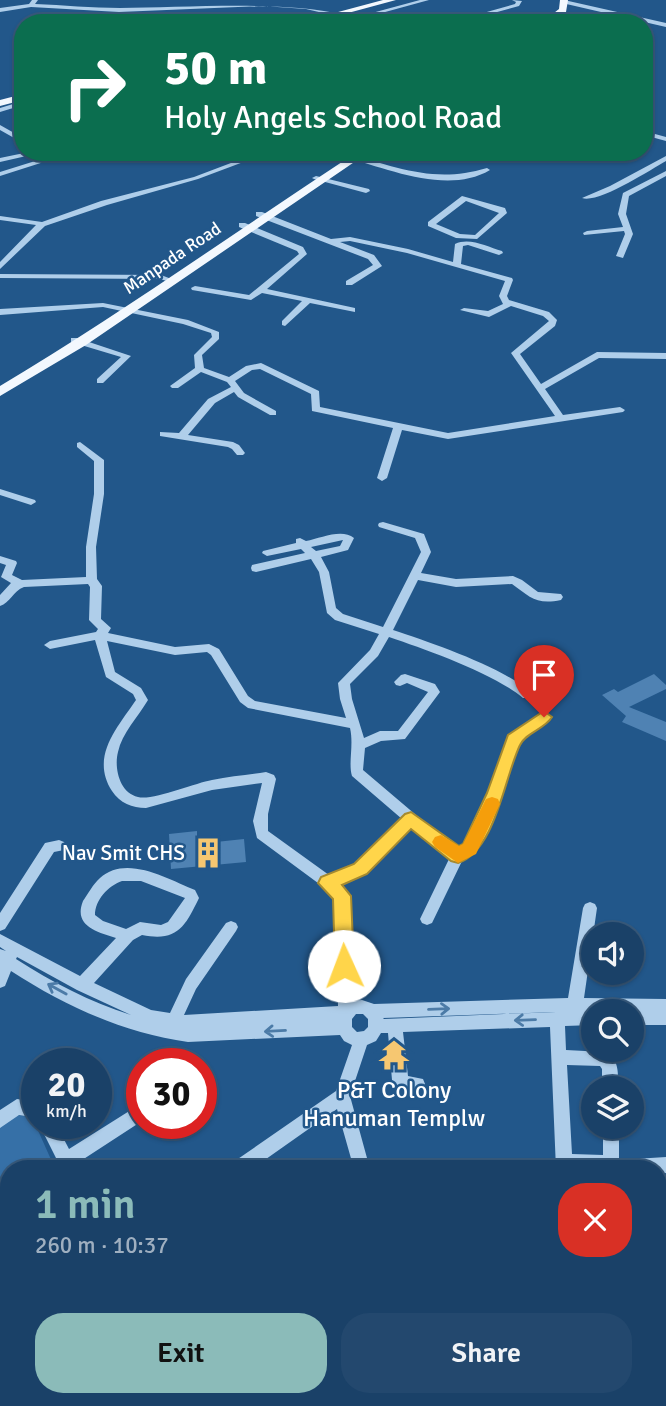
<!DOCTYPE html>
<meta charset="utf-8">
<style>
body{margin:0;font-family:Signika,sans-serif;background:#23486e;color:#f1f3f6;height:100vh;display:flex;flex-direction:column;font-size:26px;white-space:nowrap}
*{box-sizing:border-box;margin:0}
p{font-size:23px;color:#9fafc0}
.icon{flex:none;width:38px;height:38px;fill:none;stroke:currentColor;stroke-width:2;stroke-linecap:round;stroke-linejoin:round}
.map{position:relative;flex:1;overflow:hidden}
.sheet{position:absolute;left:0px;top:1160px;width:667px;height:247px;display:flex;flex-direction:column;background:#1a4168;border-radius:28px 28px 0 0;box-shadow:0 2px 5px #0004,0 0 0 2px #385a7c}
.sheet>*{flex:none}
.banner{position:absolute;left:14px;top:14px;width:639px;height:147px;border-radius:28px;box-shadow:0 2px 5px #0004,0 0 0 2px #385a7c;background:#0b6e4f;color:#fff;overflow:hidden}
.fabs{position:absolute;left:581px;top:922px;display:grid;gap:14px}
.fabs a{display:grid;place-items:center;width:63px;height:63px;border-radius:50%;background:#1a4168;box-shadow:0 2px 5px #0004,0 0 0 2px #385a7c;font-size:35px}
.speed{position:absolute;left:21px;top:1048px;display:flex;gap:14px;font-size:35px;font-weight:700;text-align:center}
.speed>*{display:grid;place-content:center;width:91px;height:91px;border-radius:50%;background:#1a4168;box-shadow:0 2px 5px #0004,0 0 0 2px #385a7c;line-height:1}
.speed small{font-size:18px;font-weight:400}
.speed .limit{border:10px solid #d22;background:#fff;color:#111}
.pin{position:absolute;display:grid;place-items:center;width:60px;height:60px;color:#fff;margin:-72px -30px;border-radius:50% 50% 50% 0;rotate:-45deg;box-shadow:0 0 7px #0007}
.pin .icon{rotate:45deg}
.me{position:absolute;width:77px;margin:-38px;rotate:358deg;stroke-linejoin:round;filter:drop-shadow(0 0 5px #0008)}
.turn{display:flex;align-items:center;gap:24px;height:147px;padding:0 35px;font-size:32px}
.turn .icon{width:91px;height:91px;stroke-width:2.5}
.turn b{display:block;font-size:49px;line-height:60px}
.round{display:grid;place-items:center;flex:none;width:74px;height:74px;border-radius:28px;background:#23486e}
.head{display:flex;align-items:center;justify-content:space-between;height:119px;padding:0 35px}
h1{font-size:42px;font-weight:600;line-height:52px;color:#8bbbb9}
.cta{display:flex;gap:14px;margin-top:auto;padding:14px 35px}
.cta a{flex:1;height:80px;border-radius:28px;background:#8bbbb9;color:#111;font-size:28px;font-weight:600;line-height:80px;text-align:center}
.cta a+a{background:#23486e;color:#f1f3f6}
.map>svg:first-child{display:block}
</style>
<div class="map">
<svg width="666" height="1406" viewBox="0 0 666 1406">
<rect width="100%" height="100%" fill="#22578a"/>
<path fill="#3670a7" d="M17 1115 32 1117 53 1164 44 1169H9V1188L0 1193V1127Z"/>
<path fill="#4f82b3" d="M654 674 666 685V689L629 707 666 722V741L622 722 626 716 602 695 614 689 618 692Z
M197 831V844L244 839 246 862 171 869 169 834Z"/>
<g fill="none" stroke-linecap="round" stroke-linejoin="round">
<path fill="#afceea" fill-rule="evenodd" d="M32 0H38L35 4C63 5 92 8 120 8 182 8 287 0 343 15L340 17 306 9 263 6 119 12 31 7 0 12V8L29 4Z
M420 0H429L345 23H335Z
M512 0 522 1 519 6 457 23 451 22 515 4 516 2Z
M564 0 666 23V27L562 3Z
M23 101V105L0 112V108Z
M0 125 23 138V143L0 130Z
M644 131 666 137V141L644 135Z
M29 152H44L0 162V158Z
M64 152H75L0 176V172Z
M260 152H270L198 179 107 205 45 226 0 269V262L36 225 0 220V216L42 222 101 201 194 177Z
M525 152H535L546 156 552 152 560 153 546 160Z
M347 154C398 167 434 184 487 168L490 170C448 195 388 169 345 157L344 156Z
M666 156V161C650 170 598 204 582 198L610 186Z
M666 171V176L629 196 626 214 633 234 623 258 616 256 625 234 624 231 584 235 583 233 587 231 623 227 618 214 623 193Z
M316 176 369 189 370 191 366 193 314 179 312 178Z
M462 196 505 208 507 213 477 239 456 238 428 226V222ZM466 201 499 213 475 235 460 234 436 224Z
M256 212H262L331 239 350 237 408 249 453 262 455 244C470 237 487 247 502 251L503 253 499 255 468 245 463 246 461 264 512 278 513 280 507 296 509 300 549 312 557 320 555 326 520 354 541 384 597 352 666 353V359L599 358 545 389 563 415 620 407 625 410 623 412 448 439 402 430 387 478 382 481 377 478 393 428 312 411 311 394 260 369 252 370 235 381 244 393 276 411V415H270L238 397 234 392 215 403 188 435 233 442 239 445 245 453 243 455H237L232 449 228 447 160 436V432L179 433 208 399 231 387 227 382 201 372 178 388H172L170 386 195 368 194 355 212 337 211 333 183 324 103 307 0 315V309L103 303 188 320 219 332V339L202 355 204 368 229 377 246 366 261 363 319 391 320 407 448 433 555 416 511 353 549 321 543 316 511 306 489 317 460 310 464 308 488 311 503 304 499 296 505 281 407 253 350 241 340 242 374 255 382 266 352 285H346V281L373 265 368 259 256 216Z
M239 223H245L303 247 307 254 267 289 355 308V312L310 303 285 326 282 325V321L302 301 262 293 251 300 192 290 191 288 195 286 249 295 299 254 297 251 239 227Z
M0 274 161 275 174 280 170 282 160 279 0 278Z
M71 338H77L131 356 103 383H97V379L121 357 71 342Z
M80 442 104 460V494L96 547 97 579 102 586 101 619 111 628 108 633 175 647 209 644 219 649 248 696 255 701 346 718 340 699 338 683 370 650 379 634 335 620 327 613 319 572 311 559 256 572 252 571 251 568 252 565 305 553 301 549 267 556 262 553 263 551 296 543V539L300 538 306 541C321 538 342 528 354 538L348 550 321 557 329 572 336 608 343 614 383 627 421 552 415 538 379 527 378 525 379 523 383 522 424 534 431 552 421 573 456 579 513 576 522 580 538 592 561 594 563 597 561 600C536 605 530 597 512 584L456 587 418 580 393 630C432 643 500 666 531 692L533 695 531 698H523C493 673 427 650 389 637L378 656 350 684 352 699 364 738 380 731H398L428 692 407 683 400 686 396 685 394 682 401 675 405 674 435 684 440 692 405 739 381 741 365 748 363 770 416 815 459 848 464 845 475 828 509 736 540 714 544 712 550 717 518 742 488 830 474 853 463 859 432 923 427 925 422 923 420 919 450 857 412 827 365 873 338 884 349 896 353 1001 362 1000 374 1004 568 998 583 908 585 904 590 902 595 904 597 908 584 998 666 999V1025H632V1012H593V1025L565 1026 566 1050 604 1052C620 1058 618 1074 618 1088H602V1069L600 1066 567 1065 572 1154 603 1155V1127H619V1160L666 1157V1173L658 1174V1169H556L550 1027 403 1032 408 1076 423 1079 425 1084 423 1089 406 1093 394 1085 392 1080 388 1033H381L376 1041 367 1045 350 1096 370 1169H354L337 1109 252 1169H230L232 1163 336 1091 352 1045 344 1041 340 1035 188 1042C124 1033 65 1006 11 971L5 986 0 988V949L6 951 0 947V934L80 976 116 938C97 932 73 926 83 901 88 894 93 884 100 878 126 854 168 879 195 890L199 898C185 927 177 942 142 935L133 940 94 983 151 1010 170 1013 186 979 226 923 231 921 236 923 238 927 236 931 196 989 184 1015 338 1006 335 898 322 886 257 838 253 821 262 783 212 790 146 808C132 808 120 803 112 791 90 757 117 728 136 700L133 694 106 677 95 640 50 649 44 645 50 641 96 632 98 629 89 620 90 587 88 584 24 587C13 591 10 603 0 606V595L11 583 1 577 6 565 0 563V556L16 561 17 563 12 575 22 580 86 577V547L94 494V461L77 447V443ZM343 540 340 546 316 551 311 547ZM107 641 175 655 207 652 211 655 240 702 248 708 350 728C354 745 348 763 352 776L402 819 355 865 329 875 268 831V814L276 779 274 775 266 772C248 775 230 776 212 780 195 783 152 801 138 797 119 793 114 767 118 752 122 733 138 717 148 700L141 688 115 672ZM122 881H141L185 898 168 922 161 925 140 922 126 929 103 921 95 915C95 900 108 886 122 881ZM17 957 77 990 131 1015C90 1002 52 982 16 959ZM556 1012 384 1019 383 1018ZM356 1014H363L368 1019V1027L364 1031 357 1032 352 1027V1019Z
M0 489 35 500 36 502 31 505 0 495Z
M59 840 64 842 66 846 64 850 54 852 5 929 0 931V913L45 843Z
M17 1099 37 1102V1118L19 1115 0 1128V1110Z
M142 1103V1121L76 1164 77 1169H46L48 1163 56 1158 39 1124H56L69 1149Z
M9 1186V1204L0 1208V1190Z
M666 1263V1281L658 1282V1264Z
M9 1309V1329L0 1333V1313Z
M340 1398H360L361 1406H341Z"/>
<path fill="#f3f8fe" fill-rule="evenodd" d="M383 0H396L311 23H297Z
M560 0H568L566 12 550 23H541L559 9Z
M23 94V100L0 106V100Z
M357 152H369L86 345 0 396V386C122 313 238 230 357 152Z"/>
</g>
<defs><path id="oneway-shaft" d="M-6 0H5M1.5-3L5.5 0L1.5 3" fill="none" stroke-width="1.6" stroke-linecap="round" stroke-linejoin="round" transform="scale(1.75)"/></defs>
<g stroke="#4c7ba7">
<use href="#oneway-shaft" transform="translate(57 989) rotate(-151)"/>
<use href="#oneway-shaft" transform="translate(439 1009) rotate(-2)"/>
<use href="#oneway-shaft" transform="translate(525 1020) rotate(178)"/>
<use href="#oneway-shaft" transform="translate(275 1031) rotate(177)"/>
</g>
<path fill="#ffd54a" stroke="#a68a30" stroke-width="2" d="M544 711 552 717C545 729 525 733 520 745 504 778 496 850 458 863L451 861 411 829 367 874 342 885 351 896 354 966 351 972 344 975 337 972 335 966 333 899 318 883 321 877 354 864 405 814 411 812 459 846 463 844 487 793 508 735Z"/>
<path fill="#f59e0b" d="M492 797 498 799 500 804 476 854 458 863 435 847 432 842 435 837 441 835 459 846 463 844 486 799Z"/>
<defs>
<g id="building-bare" transform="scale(2.415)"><path d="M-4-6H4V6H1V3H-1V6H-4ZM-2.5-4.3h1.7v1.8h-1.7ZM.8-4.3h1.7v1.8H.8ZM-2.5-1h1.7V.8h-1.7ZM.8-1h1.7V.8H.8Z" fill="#f6c771" stroke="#22578a" stroke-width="2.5" paint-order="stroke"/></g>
<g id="temple-bare" transform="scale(2.415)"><path d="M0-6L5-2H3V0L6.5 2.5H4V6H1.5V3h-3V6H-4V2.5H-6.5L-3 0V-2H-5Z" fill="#f6c771" stroke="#22578a" stroke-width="2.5" paint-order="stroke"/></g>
</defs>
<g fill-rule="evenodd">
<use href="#building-bare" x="208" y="853"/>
<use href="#temple-bare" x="394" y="1055"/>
</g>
<g text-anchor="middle" stroke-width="5" stroke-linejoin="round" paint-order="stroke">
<g font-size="18" fill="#fff" stroke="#22578a">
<text transform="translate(172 258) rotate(-34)" y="6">Manpada Road</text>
</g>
<g font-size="21" fill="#fff" stroke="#22578a" text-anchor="end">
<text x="185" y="860">Nav Smit CHS</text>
</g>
<g font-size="24" fill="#fff" stroke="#22578a">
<text x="394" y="1098">P&amp;T Colony<tspan x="394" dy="28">Hanuman Templw</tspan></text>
</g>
</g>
</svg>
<div class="fabs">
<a><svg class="icon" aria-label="sound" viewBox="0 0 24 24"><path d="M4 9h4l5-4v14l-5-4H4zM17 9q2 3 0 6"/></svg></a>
<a><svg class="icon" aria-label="search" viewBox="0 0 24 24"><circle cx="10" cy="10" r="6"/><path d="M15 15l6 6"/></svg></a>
<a><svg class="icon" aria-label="layers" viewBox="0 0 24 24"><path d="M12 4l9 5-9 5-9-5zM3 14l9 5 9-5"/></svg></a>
</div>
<div class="speed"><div>20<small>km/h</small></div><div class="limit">30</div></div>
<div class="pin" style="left:544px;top:717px;background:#d93025"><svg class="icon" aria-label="arrive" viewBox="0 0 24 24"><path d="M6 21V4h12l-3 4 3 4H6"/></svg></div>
<svg class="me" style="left:344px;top:966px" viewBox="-20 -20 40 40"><circle r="19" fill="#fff"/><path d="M0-13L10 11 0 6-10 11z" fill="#ffd54a"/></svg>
<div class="banner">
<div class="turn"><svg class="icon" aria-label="right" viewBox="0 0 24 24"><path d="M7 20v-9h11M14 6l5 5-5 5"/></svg><div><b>50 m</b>Holy Angels School Road</div></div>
</div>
<section class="sheet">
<div class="head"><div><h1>1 min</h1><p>260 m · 10:37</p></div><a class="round" style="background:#d93025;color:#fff"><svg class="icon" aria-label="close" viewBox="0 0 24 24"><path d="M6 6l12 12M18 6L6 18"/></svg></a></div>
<div class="cta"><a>Exit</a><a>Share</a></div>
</section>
</div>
